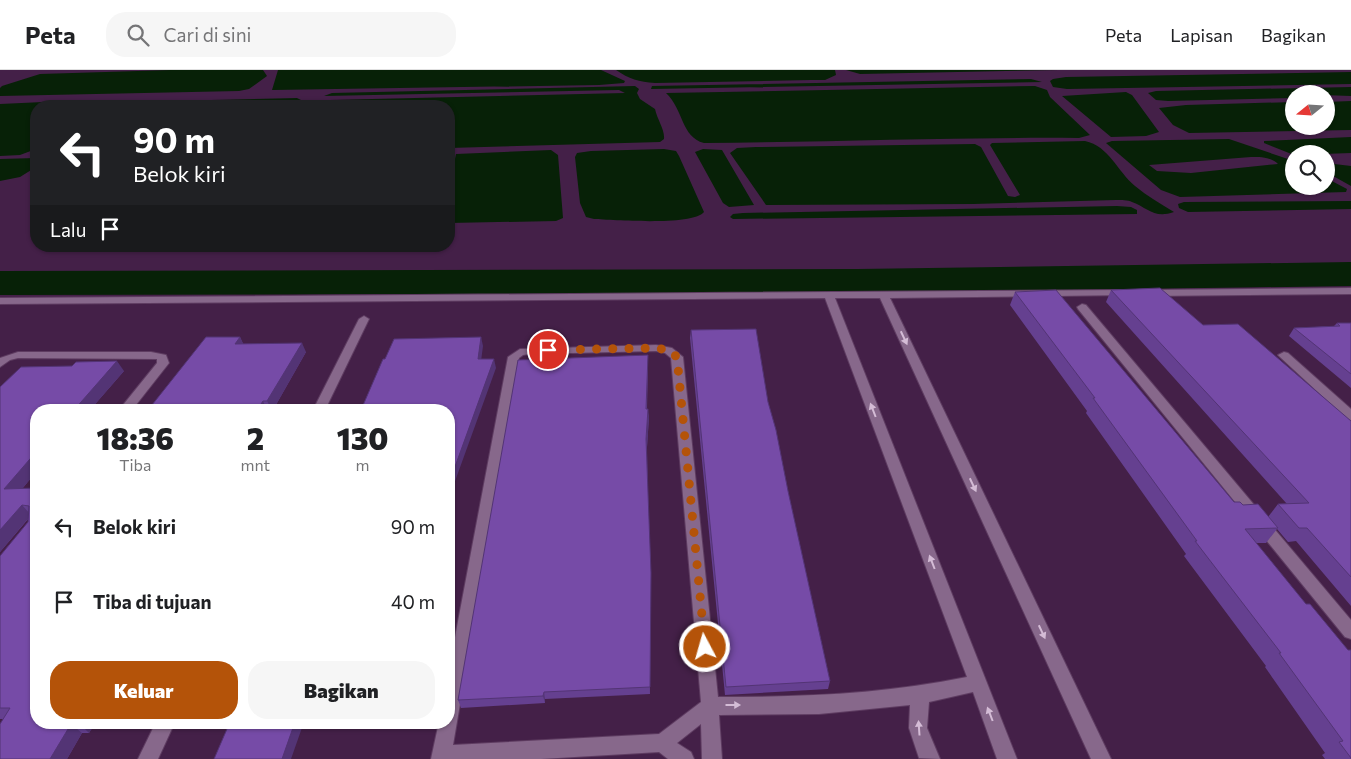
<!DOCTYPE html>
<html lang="id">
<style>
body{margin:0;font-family:Commissioner,sans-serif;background:#f6f6f6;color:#202124;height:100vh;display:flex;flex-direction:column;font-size:19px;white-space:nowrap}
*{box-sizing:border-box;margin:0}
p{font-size:16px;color:#757577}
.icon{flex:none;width:28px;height:28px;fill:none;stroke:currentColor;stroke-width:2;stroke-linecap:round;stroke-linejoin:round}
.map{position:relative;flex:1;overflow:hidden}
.panel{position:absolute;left:30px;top:334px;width:425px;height:325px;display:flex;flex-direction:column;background:#fff;border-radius:20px;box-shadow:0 1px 4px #0004}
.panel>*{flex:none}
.guide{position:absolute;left:30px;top:30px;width:425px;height:152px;border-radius:20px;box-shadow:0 1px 4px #0004;background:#202124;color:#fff;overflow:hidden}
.needle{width:32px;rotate:252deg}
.controls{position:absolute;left:1285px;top:15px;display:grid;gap:10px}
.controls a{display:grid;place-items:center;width:50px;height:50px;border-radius:50%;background:#fff;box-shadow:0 1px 4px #0004;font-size:25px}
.pin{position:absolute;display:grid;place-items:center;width:42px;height:42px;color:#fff;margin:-21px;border:2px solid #fff;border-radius:50%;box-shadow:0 1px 5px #0007}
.me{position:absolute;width:55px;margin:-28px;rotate:354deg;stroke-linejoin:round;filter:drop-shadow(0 0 4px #0008)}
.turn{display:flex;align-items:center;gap:18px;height:105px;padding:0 20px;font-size:22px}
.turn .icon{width:65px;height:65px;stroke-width:2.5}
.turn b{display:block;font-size:35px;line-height:42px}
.then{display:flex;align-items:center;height:48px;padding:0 20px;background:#0003;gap:10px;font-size:19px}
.eta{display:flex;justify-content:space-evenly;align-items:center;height:85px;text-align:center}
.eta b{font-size:30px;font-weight:800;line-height:35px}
.primary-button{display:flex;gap:10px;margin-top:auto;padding:10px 20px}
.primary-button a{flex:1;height:58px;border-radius:20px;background:#b45309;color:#fff;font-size:20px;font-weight:800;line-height:58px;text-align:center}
.primary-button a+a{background:#f6f6f6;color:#202124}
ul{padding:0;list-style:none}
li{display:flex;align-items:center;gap:15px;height:75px;padding:0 20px}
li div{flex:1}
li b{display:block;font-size:19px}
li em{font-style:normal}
header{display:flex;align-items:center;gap:30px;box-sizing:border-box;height:70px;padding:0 25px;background:#fff;border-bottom:1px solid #e0e0e0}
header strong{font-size:24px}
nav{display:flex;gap:28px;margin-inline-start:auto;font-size:18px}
.search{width:350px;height:45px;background:#f6f6f6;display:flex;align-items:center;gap:12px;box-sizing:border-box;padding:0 18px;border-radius:20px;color:#757577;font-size:19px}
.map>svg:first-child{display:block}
</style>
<header>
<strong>Peta</strong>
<div class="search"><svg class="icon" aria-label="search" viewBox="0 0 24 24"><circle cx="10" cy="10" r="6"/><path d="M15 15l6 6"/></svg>Cari di sini</div>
<nav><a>Peta</a><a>Lapisan</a><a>Bagikan</a></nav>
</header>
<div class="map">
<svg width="1351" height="689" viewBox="0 0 1351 689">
<rect width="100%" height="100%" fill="#442048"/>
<path fill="#072107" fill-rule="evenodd" d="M171 0H263L267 6 249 19 239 21 0 26V18L2 16 40 4Z
M278 0H601L625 11 624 13 599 15 272 20Z
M616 0H835L836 5 825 10H811L655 13C639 12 629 9 616 0Z
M846 0H1059L860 4Z
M1351 2V14L1067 19 1053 17 1050 11 1053 9 1066 7Z
M1031 9 1042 12 651 19 652 16Z
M635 16 639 19 637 23 640 29 655 39C657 49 665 60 664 69L660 72 449 78V36H315L318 32 330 30 625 23 619 20 324 26 332 23Z
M1035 16 1047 20 1050 27 1090 65 1079 68C954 67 829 72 704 73 681 67 684 40 666 23Z
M1351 17V26L1294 24V28L1168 31 1156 30 1148 23 1156 21Z
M1126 22 1132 25 1159 62 1146 66 1111 67 1062 26Z
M297 28 301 30V36H98L122 32Z
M87 30 92 31 88 36H36V79L20 85 0 86V34Z
M1351 31V60L1189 63 1173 55 1159 38 1186 35 1294 32V56H1326V32Z
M1351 67V83L1294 85 1264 73V71Z
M1229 69 1294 91V116H1326V108L1347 119 1346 122 1180 127 1161 120 1106 73 1112 71ZM1251 87C1261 87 1271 87 1278 94L1191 103 1157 101 1149 95Z
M1085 71C1109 76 1117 101 1135 116 1147 126 1161 134 1174 142 1154 149 1148 138 1132 132 1128 130 1121 130 1116 130L973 134 766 135 730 83 737 78 756 77 975 74 981 77 1008 126 1015 127 1020 125 990 75 992 73Z
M664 79 676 81 679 86 704 142C693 156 614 150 594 149L586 147 580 133 575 87 577 83 591 81Z
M703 79 722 80 754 135 729 137 723 133 695 82Z
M551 80 558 85 563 148 556 151 449 153V119L456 84Z
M36 88V97L20 107 0 111V89Z
M1326 93 1351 96V116L1326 102Z
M1351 131V139L1188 142 1179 138 1178 134 1184 132Z
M1117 136 1131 137 1137 140V144L733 149 730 147 733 144 743 143Z"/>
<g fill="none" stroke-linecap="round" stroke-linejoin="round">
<path fill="#072107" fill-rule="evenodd" d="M1351 192V216L858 223 0 225V201L858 199Z"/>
<g stroke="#5e3c61" stroke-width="2">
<path id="minor" d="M1351 218V224L1150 226 1145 223 1150 220Z
M1125 220 1130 223 1129 225 890 228 1111 689H1091L880 228H835L1017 689H997L973 622 929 632 927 658 940 689 919 688 909 658 910 635 819 644 719 645 722 689H702L701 654 677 673 691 682 694 689H668L659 682 541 689H431L439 652H449V599L508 287 520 279 656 275 672 278 683 287 718 627C802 627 885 624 967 607L825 228 0 234V228ZM656 281 665 283 671 288 701 632 659 664 453 675 519 288 523 285 530 284Z
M1082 234 1086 235 1351 550V569L1345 567 1078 239 1077 237Z
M364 246 369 249 325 340H313L359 249Z
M18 282H151L166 285 169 293 132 340H119L157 293V289L18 288 10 290 0 297V288Z
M1284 282 1288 283 1351 339V350L1347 349 1280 287 1278 285Z
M156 652H175L158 689H138Z"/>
</g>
<use href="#minor" fill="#87688b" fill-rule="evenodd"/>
</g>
<path fill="#654090" d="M1111 220 1203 255 1351 351V536L1296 471 1288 472 1277 459 1266 473H1256L1351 689H1325L1322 685 1325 683 1265 597 1266 596 1184 486 1186 484 1086 343 1087 341 1010 235 1015 222 1234 432 1268 447 1278 434H1287L1106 232Z
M1337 253H1351V318L1289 266 1294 258 1334 256Z
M691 260 768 332 830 611 828 619 725 625 690 268Z
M240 267 243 274 306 282 273 340H148Z
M648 293 647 339 649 347 647 377 650 624 545 629V633L461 638 458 630Z
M124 301 90 340H36V402L22 419 36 418V652H96L89 663H82L67 689H0L3 649H0V486L28 452 29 448 0 482V317Z"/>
<path fill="#533475" d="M240 267 245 277 235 274Z
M481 267 483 276 480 299 478 289Z
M302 273 306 282 273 340H272L267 331Z
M494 289 496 298 454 414 449 441V418L452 405Z
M117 291 124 301 90 340H74Z
M263 331 267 340H257Z
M648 339 649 347 647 377 646 369Z
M36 382V402L13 430 4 419Z
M22 435 31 445 0 482V460Z
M544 622 545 629V633L543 626Z
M79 652H96L89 663 79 653Z
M295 652H304L291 689H282Z
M71 654 82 663 67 689H50Z"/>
<path fill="#764ba7" stroke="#533475" d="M1160 218 1203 255 1238 254 1351 351V507L1307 458H1299L1278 434 1309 433 1111 220Z
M1056 220 1234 432H1240L1243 435 1258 434 1278 458 1245 459 1306 534H1310L1348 580H1351V688L1339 672 1343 671 1279 583H1281L1195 471H1197L1093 328H1095L1015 222Z
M1337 253H1351V304L1294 258 1340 256Z
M756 259 768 332 776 360 788 421 830 611 726 617 691 260Z
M206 267H240L235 274 302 273 267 331H263L257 340H148Z
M481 267 478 289H494L452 405 449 418V340H361L383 289H385L394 269Z
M648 285 646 339H648L646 369 651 503 650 617 544 622 543 626 458 630 518 290Z
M117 291 74 340H36V382L4 419 36 418V652H79V653L71 654 50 689H0V654L10 638H0V486L28 452 29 436 22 435 0 460V317L21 297 72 296 76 292Z
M230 652H295L282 689H214Z"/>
<defs><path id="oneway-solid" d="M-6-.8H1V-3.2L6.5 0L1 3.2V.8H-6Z" transform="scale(1.25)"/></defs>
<g fill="#d4bcd6">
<use href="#oneway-solid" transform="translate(904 268) rotate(65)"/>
<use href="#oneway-solid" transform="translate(873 340) rotate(-111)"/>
<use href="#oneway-solid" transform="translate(973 415) rotate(65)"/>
<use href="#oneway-solid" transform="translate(932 492) rotate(-111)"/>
<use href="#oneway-solid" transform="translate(1042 562) rotate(65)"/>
<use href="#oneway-solid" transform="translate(733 635)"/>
<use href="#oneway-solid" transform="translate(990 644) rotate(-111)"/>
<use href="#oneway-solid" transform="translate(919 658) rotate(-94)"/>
</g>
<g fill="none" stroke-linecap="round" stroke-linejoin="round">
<path stroke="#b45309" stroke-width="9" stroke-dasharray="0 16.2" d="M548 280 656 278 668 280 677 287 705 577"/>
</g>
</svg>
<div class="controls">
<a><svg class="needle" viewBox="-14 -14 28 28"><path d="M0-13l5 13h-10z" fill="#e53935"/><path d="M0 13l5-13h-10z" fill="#757577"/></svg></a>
<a><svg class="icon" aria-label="search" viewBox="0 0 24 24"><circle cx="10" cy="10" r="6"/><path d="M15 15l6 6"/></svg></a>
</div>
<div class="pin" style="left:548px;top:280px;background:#d93025"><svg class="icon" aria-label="arrive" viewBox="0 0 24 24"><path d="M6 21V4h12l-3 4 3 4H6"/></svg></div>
<svg class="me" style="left:705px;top:577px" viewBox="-20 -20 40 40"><circle r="17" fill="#b45309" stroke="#fff" stroke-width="3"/><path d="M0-11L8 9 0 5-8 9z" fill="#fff"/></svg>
<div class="guide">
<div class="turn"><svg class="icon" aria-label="left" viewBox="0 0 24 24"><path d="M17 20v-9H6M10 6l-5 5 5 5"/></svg><div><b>90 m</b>Belok kiri</div></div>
<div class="then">Lalu<svg class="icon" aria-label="arrive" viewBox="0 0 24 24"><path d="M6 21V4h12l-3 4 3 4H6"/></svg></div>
</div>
<section class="panel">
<div class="eta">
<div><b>18:36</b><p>Tiba</p></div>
<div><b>2</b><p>mnt</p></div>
<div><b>130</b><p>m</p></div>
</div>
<ul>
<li><svg class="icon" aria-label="left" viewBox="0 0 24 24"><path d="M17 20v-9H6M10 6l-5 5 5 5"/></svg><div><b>Belok kiri</b></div><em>90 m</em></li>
<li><svg class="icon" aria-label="arrive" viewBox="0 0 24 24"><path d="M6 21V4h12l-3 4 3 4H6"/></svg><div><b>Tiba di tujuan</b></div><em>40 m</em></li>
</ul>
<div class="primary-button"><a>Keluar</a><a>Bagikan</a></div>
</section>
</div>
